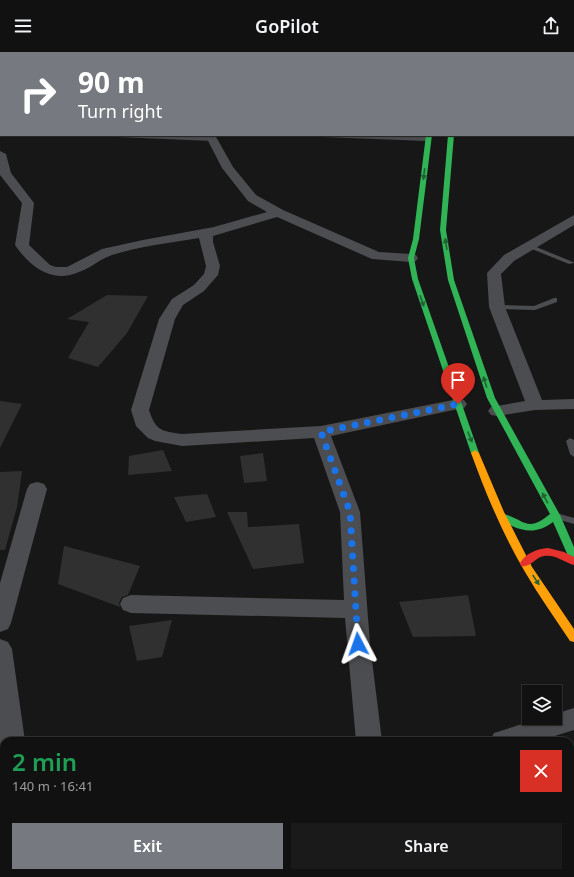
<!DOCTYPE html>
<meta charset="utf-8">
<style>
body{margin:0;font-family:"Noto Sans",sans-serif;background:#1a1a1a;color:#f1f3f6;height:100vh;display:flex;flex-direction:column;font-size:15px;white-space:nowrap}
*{box-sizing:border-box;margin:0}
p{font-size:13px;color:#9c9d9f}
.icon{flex:none;width:22px;height:22px;fill:none;stroke:currentColor;stroke-width:2;stroke-linecap:round;stroke-linejoin:round}
.map{position:relative;flex:1;overflow:hidden}
.drawer{position:absolute;left:0px;top:685px;width:574px;height:140px;display:flex;flex-direction:column;background:#111;border-radius:12px 12px 0 0;box-shadow:0 1px 3px #0004,0 0 0 1px #303131}
.drawer>*{flex:none}
.guide{position:absolute;left:0px;top:0px;width:574px;height:84px;box-shadow:0 1px 3px #0004,0 0 0 1px #303131;background:#76797f;color:#fff;overflow:hidden}
.tools{position:absolute;left:522px;top:633px;display:grid;gap:8px}
.tools a{display:grid;place-items:center;width:40px;height:40px;border-radius:0px;background:#111;box-shadow:0 1px 3px #0004,0 0 0 1px #303131;font-size:20px}
.pin{position:absolute;display:grid;place-items:center;width:34px;height:34px;color:#fff;margin:-41px -17px;border-radius:50% 50% 50% 0;rotate:-45deg;box-shadow:0 0 4px #0007}
.pin .icon{rotate:45deg}
.me{position:absolute;width:44px;margin:-22px;rotate:356deg;stroke-linejoin:round;filter:drop-shadow(0 0 3px #0008)}
.turn{display:flex;align-items:center;gap:14px;height:84px;padding:0 12px;font-size:18px}
.turn .icon{width:52px;height:52px;stroke-width:2.5}
.turn b{display:block;font-size:28px;line-height:34px}
.round{display:grid;place-items:center;flex:none;width:42px;height:42px;border-radius:0px;background:#1a1a1a}
.head{display:flex;align-items:center;justify-content:space-between;height:68px;padding:0 12px}
h1{font-size:24px;font-weight:600;line-height:30px;color:#1e9e55}
.cta{display:flex;gap:8px;margin-top:auto;padding:8px 12px}
.cta a{flex:1;height:46px;border-radius:0px;background:#76797f;color:#fff;font-size:16px;font-weight:600;line-height:46px;text-align:center}
.cta a+a{background:#1a1a1a;color:#f1f3f6}
header{display:flex;justify-content:space-between;align-items:center;height:52px;padding:0 12px;background:#111;font-size:18px;font-weight:600}
.map>svg:first-child{display:block}
</style>
<header><svg class="icon" aria-label="menu" viewBox="0 0 24 24"><path d="M4 6h16M4 12h16M4 18h16"/></svg>GoPilot<svg class="icon" aria-label="share" viewBox="0 0 24 24"><path d="M12 15V3M7 8l5-5 5 5M5 13v7h14v-7"/></svg></header>
<div class="map">
<svg width="574" height="825" viewBox="0 0 574 825">
<rect width="100%" height="100%" fill="#171717"/>
<path fill="#303031" d="M107 243 148 244 127 281 98 315 68 306 89 270 67 267Z
M0 349 22 352 0 396Z
M163 398 172 419 128 423 129 404Z
M263 401 267 429 244 431 240 404Z
M22 419 17 455 5 498H0V420Z
M207 442 216 465 186 470 174 445Z
M227 460H247L248 475 299 472 304 511 253 517Z
M64 494 140 514 128 543 122 545 119 551 120 555 58 532Z
M468 543 476 584 413 585 399 550Z
M172 568 162 605 137 609 129 574Z"/>
<g fill="none" stroke-linecap="round" stroke-linejoin="round">
<path fill="#4b4d50" fill-rule="evenodd" d="M114 83 214 85 217 87 214 89 117 85Z
M319 83 428 85 431 87 428 89 322 85Z
M529 192 573 210 574 211 569 212 527 195V193Z
M554 246H557V250L535 258 497 257 493 255 497 253 534 254Z
M570 386 574 388V405L570 402 566 389Z
M556 461 574 466V472L553 466 551 464 553 462Z
M574 711V723L570 724V712Z
M548 821H562L564 825H550Z"/>
<path fill="#4b4d50" fill-rule="evenodd" d="M205 83H215L233 115 256 143 283 158 379 200 411 202 416 203 418 206 416 209 411 210 372 207 277 165 213 184V190L220 214 218 223 204 239 183 253 175 267 149 358C156 379 161 379 182 382L321 374 458 347 464 348 467 352 464 356 458 357 331 384 360 460 370 592 382 689H356L345 566 131 561 123 558 120 552 123 546 131 543 344 548 340 460 314 386 182 394 155 389 148 386 136 374 131 358 159 267 172 247 194 233 204 222 206 214 199 186C170 191 140 194 112 203 100 207 91 216 79 220 52 232 30 215 15 193L22 151 0 123V99L6 102 11 121 34 151 29 193 50 213 56 215H67L102 197 143 188 214 175 267 160 248 149 222 116Z
M574 163V173L514 209 501 222 505 255 542 348 574 347V357L535 358 497 364 491 363 488 359 491 355 525 349 489 255 487 221 504 203Z
M37 430 44 432 47 437 11 571 8 577 0 580V531L27 437 30 432Z
M0 587 8 590 12 597 25 689H4V697L0 691Z
M574 656V678L539 689H490L494 681 541 666H555V662Z
M8 821H36L37 825H7Z
M319 821H348L347 825H317Z
M457 821H486L488 825H458Z"/>
<path fill="#30b455" fill-rule="evenodd" d="M444 0H448V1H444Z
M426 83H432L419 187 414 206 418 227 479 401 475 404 471 401 412 227 408 206 413 187Z
M448 83H454L446 178 454 228 495 346 560 463 574 495V510L570 509 569 506 553 470C540 480 527 481 512 474 507 471 502 469 499 465L501 463 504 462C525 468 527 481 550 462L487 346 448 228 440 178Z"/>
<path fill="#ff9f0a" fill-rule="evenodd" d="M475 398 479 401 504 460 532 515 574 577V590L570 589C555 566 539 544 525 520 503 483 486 442 471 401Z"/>
<path fill="#e5322d" fill-rule="evenodd" d="M427 0H431V1H427Z
M548 496 564 500 574 505V513C564 510 555 502 544 504 535 505 531 516 521 514L520 511C526 501 537 497 548 496Z"/>
</g>
<defs><path id="oneway-solid" d="M-6-.8H1V-3.2L6.5 0L1 3.2V.8H-6Z"/></defs>
<g fill="#206234">
<use href="#oneway-solid" transform="translate(424 122) rotate(97)"/>
<use href="#oneway-solid" transform="translate(446 192) rotate(-99)"/>
<use href="#oneway-solid" transform="translate(422 249) rotate(71)"/>
<use href="#oneway-solid" transform="translate(485 330) rotate(-108)"/>
<use href="#oneway-solid" transform="translate(470 385) rotate(68)"/>
<use href="#oneway-solid" transform="translate(545 446) rotate(-118)"/>
<use href="#oneway-solid" transform="translate(536 528) rotate(57)"/>
</g>
<g fill="none" stroke-linecap="round" stroke-linejoin="round">
<path stroke="#1a73e8" stroke-width="7" stroke-dasharray="0 12.6" d="M358 592 350 460 321 380 458 352"/>
</g>
</svg>
<div class="tools">
<a><svg class="icon" aria-label="layers" viewBox="0 0 24 24"><path d="M12 4l9 5-9 5-9-5zM3 14l9 5 9-5"/></svg></a>
</div>
<div class="pin" style="left:458px;top:352px;background:#d93025"><svg class="icon" aria-label="arrive" viewBox="0 0 24 24"><path d="M6 21V4h12l-3 4 3 4H6"/></svg></div>
<svg class="me" style="left:358px;top:592px" viewBox="-20 -20 40 40"><path d="M0-17L14 15 0 8-14 15z" fill="#1a73e8" stroke="#fff" stroke-width="4"/></svg>
<div class="guide">
<div class="turn"><svg class="icon" aria-label="right" viewBox="0 0 24 24"><path d="M7 20v-9h11M14 6l5 5-5 5"/></svg><div><b>90 m</b>Turn right</div></div>
</div>
<section class="drawer">
<div class="head"><div><h1>2 min</h1><p>140 m · 16:41</p></div><a class="round" style="background:#d93025;color:#fff"><svg class="icon" aria-label="close" viewBox="0 0 24 24"><path d="M6 6l12 12M18 6L6 18"/></svg></a></div>
<div class="cta"><a>Exit</a><a>Share</a></div>
</section>
</div>
